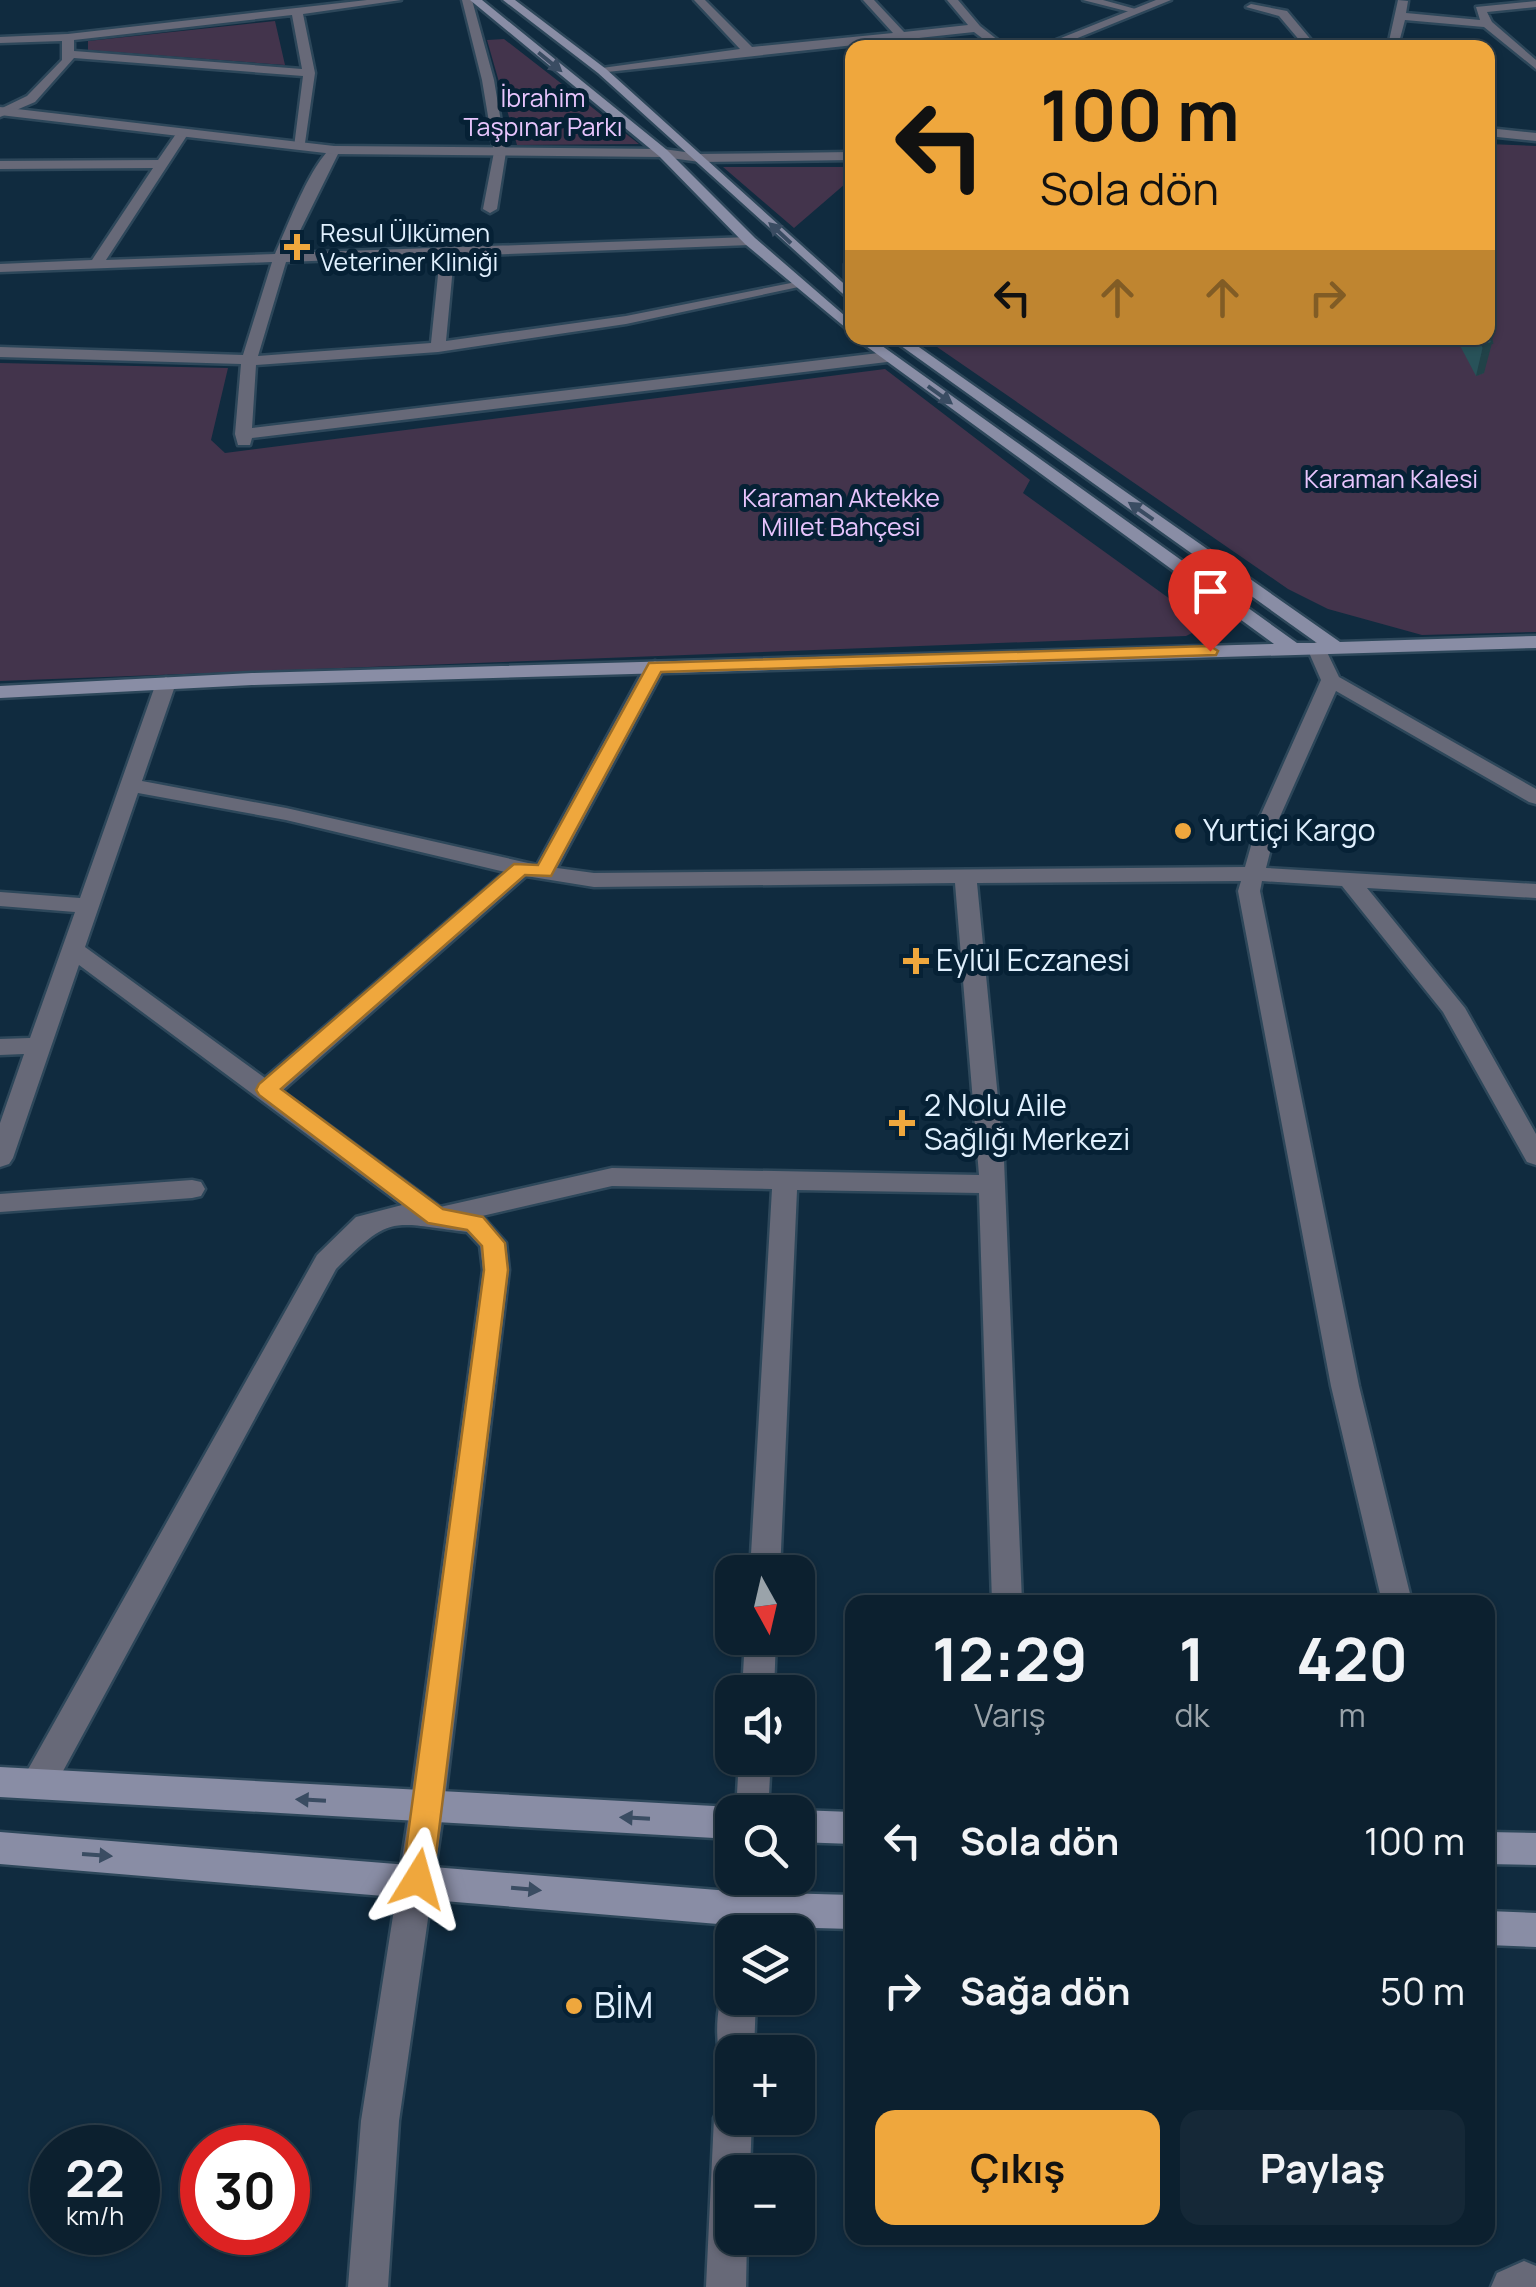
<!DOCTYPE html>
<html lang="tr">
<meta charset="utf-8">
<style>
body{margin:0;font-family:Manrope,sans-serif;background:#152837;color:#f1f3f6;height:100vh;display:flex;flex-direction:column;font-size:38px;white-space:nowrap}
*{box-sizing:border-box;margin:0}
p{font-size:32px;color:#9aa3aa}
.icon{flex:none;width:55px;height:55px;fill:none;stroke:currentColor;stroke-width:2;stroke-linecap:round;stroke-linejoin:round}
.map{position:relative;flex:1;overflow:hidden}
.details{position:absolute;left:845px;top:1595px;width:650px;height:650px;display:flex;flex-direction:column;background:#0c202f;border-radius:20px;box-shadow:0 2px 8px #0004,0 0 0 2px #2c3e4b}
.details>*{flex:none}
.guide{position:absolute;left:845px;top:40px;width:650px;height:305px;border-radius:20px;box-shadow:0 2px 8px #0004,0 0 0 2px #2c3e4b;background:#efa73d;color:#111;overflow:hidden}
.needle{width:65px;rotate:172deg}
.fabs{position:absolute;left:715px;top:1555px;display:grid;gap:20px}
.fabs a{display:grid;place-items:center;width:100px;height:100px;border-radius:20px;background:#0c202f;box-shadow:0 2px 8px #0004,0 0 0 2px #2c3e4b;font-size:50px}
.speed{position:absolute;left:30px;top:2125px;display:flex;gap:20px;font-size:50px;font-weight:700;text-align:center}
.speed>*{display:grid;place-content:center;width:130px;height:130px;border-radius:50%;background:#0c202f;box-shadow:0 2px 8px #0004,0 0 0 2px #2c3e4b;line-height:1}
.speed small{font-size:25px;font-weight:400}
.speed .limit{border:15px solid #d22;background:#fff;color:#111}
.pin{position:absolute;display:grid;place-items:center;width:85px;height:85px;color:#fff;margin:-102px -42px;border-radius:50% 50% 50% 0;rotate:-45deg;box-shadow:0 0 10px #0007}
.pin .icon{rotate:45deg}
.me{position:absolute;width:110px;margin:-55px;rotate:8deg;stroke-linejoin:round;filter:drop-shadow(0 0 8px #0008)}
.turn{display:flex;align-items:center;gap:35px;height:210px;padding:0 30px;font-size:45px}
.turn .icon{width:130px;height:130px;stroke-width:2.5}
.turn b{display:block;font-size:70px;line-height:85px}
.lanes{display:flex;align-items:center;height:95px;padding:0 30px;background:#0003;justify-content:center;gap:50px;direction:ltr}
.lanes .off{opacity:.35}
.eta{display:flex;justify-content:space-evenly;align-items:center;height:170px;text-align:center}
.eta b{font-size:60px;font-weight:700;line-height:70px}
.button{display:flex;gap:20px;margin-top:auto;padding:20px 30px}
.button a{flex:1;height:115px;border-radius:20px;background:#efa73d;color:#111;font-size:40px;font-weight:700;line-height:115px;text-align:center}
.button a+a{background:#152837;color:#f1f3f6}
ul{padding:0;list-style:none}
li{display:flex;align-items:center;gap:30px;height:150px;padding:0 30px}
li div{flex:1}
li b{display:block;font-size:38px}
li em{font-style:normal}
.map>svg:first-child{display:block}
</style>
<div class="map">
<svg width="1536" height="2287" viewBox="0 0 1536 2287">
<rect width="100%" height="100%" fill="#102b3f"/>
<path fill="#43344c" d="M275 21 285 65 88 50V41Z
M504 39 639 144 517 145 487 40Z
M1488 144 1536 146V632L1422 635 1328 609 1288 589 924 338H1488Z
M723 167H852V178L794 228Z
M0 363 228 368 211 440 225 453 885 369 1030 480 1023 493 1177 604 1204 605 1210 624 1186 636 0 681Z"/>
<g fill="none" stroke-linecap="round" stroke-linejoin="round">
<g stroke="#2d475a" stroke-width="5">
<path id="minor" d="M367 0H401L303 14 315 73 304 150 294 147 303 76 74 58 35 102 0 117V109L27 96 62 60V41L0 43V37L68 34ZM292 15 302 69 74 51V40Z
M462 0H472L494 80 506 152 497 209 490 213 483 209 494 152 482 80Z
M694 0H705L752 47 893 33 863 0H874L904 32 968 25 947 0H958L980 26 1008 48H995L974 32 598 73 602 68 740 49Z
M1083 0H1103L1139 10 1134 13Z
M1398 0 1408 1 1406 13 1480 20 1476 7 1536 1V7L1487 12 1492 22 1536 60V69L1484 27 1405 20 1398 46 1306 48 1279 16 1246 7 1251 4 1287 11 1312 41H1389Z
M178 131 188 134 106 260 275 254C287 228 312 160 334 146L340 150 289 253 750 237 757 241 750 245 454 256 446 341 626 316 801 281 808 285 626 324 438 352 256 365 252 428 887 352 895 357 887 362 252 438 250 445H238L235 434 241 364 0 357V347L243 355 272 262 0 272V264L92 260 153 168 0 169V161L158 160ZM440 256 431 343 258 356 286 262Z
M1316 642 1325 648 1339 677 1536 789V804L1529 802 1336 691 1278 821 1266 868 1536 884V898L1367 888 1465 1008 1536 1134V1165L1527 1162 1443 1012 1342 886 1262 881 1260 891 1359 1386 1412 1602H1382L1331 1386 1238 891 1241 881 977 883 1004 1160 1022 1602H992L979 1193 797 1190 780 1572H750L772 1189 612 1186 482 1216 506 1243 509 1270 444 1807 399 2121 388 2287H348L361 2121 410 1807 483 1270 480 1246 467 1232C391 1223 392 1213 336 1269L50 1795 38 1799 26 1795 21 1784 26 1773 317 1255 356 1217 402 1205 79 965 13 1158 9 1164 0 1167V1123L24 1054 0 1055V1039L30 1038 75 912 0 906V892L80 898 156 683 166 677 176 683 142 781 286 808 537 865 645 667 655 661 665 667 557 868 594 873 1245 867 1258 821 1321 680 1307 648ZM138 793 286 820 505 872 265 1078 85 947ZM526 876 594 887 955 883 979 1175 612 1168 440 1207 282 1091Z
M192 1180 201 1182 205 1189 201 1196 192 1198 0 1212V1194Z
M745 1638H776L774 1692H742Z
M739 1758H771L768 1812H736Z
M732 1867V1878H762L758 1932H732V1946C717 1930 724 1887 732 1867Z
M732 1982V1998H756L754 2052H732V2069L723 2065C714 2043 716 2007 725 1985Z
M732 2100V2118H752L750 2172H732V2238H747L746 2287H706L714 2118 720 2105Z
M1524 2261 1536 2266V2287H1491L1497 2273Z"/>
</g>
<g stroke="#2d475a" stroke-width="5">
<path id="tertiary" d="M1156 0H1171L1053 48H1036Z
M0 107 334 146 663 149 700 154 852 152V160L700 162 663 157 334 154 0 115Z
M1488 128 1536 133V141L1488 136Z
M852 260V284L845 280V264Z"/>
</g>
<g stroke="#2d475a" stroke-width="5">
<path id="secondary" d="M470 0H482L667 150 755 238 852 322V333L745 244 659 156Z
M503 0H515L606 69 852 291V302L598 73Z
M855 338H871L1297 643H1317L890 338H906L1340 642 1536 636V648L252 685 0 698V686L252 673 1274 644Z
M0 1767 732 1807 744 1812H732V1839L0 1797Z
M798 1810 852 1812V1844L798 1842V1812H792Z
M0 1832 742 1892 852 1895V1929L742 1926 0 1864Z
M1488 1832 1536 1833V1865L1488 1864Z
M1488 1911 1536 1913V1947L1488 1945Z"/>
</g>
<use href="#minor" fill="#676978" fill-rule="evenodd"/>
<use href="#tertiary" fill="#676978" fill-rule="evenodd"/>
<use href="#secondary" fill="#898da5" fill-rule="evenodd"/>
</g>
<path fill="#285259" d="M1456 338H1488L1484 373 1476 376Z"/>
<path fill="#214248" d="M1492 343 1484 373 1476 376 1483 346Z"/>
<path fill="#2f5f67" stroke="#214248" stroke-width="2.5" d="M1488 321 1492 343 1483 346 1479 338H1488Z"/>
<defs><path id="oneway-solid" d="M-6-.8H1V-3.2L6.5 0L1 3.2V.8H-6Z" transform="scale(2.5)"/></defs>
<g fill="#3a4c62">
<use href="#oneway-solid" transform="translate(550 62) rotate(39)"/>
<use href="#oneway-solid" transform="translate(780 233) rotate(-137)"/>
<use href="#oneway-solid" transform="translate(940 395) rotate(36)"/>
<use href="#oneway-solid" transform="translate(1141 511) rotate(-145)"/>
<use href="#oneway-solid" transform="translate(311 1800) rotate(-177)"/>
<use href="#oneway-solid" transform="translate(635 1818) rotate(-177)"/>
<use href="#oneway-solid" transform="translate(97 1855) rotate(4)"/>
<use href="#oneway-solid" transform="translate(526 1889) rotate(5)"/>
</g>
<path fill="#efa73d" stroke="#9b6d28" stroke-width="2.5" d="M1210 646 1218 651 1216 655 661 672 551 876 525 875 281 1089 443 1209 483 1217 505 1243 508 1270 433 1879 429 1890 418 1894 406 1890 402 1879 484 1270 482 1246 467 1230 428 1223 259 1095 256 1090 259 1084 514 864 538 865 649 663Z"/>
<g fill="#efa73d" stroke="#062135" stroke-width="4">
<path d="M292 232h10v10h10v10h-10v10h-10v-10h-10v-10h10z"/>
<circle cx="1183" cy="831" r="10"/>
<path d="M911 946h10v10h10v10h-10v10h-10v-10h-10v-10h10z"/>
<path d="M897 1108h10v10h10v10h-10v10h-10v-10h-10v-10h10z"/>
<circle cx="574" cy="2006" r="10"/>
</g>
<g text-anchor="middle" stroke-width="10" stroke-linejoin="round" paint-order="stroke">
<g font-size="25" fill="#e8c5fd" stroke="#062135">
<text x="543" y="107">İbrahim<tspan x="543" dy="29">Taşpınar Parkı</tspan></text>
<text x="1391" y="488">Karaman Kalesi</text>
<text x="841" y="507">Karaman Aktekke<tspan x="841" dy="29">Millet Bahçesi</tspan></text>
</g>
<g font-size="25" fill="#e0f0fe" stroke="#062135" text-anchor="start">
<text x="320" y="242">Resul Ülkümen<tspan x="320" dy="29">Veteriner Kliniği</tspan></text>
</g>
<g font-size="30" fill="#e0f0fe" stroke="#062135" text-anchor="start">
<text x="1203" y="841">Yurtiçi Kargo</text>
<text x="936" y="971">Eylül Eczanesi</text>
<text x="924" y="1116">2 Nolu Aile<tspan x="924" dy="34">Sağlığı Merkezi</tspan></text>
</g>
<g font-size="35" fill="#e0f0fe" stroke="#062135" text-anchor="start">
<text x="594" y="2018">BİM</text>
</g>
</g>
</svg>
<div class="fabs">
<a><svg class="needle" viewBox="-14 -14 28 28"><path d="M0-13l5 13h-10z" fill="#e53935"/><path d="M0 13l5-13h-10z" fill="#9aa3aa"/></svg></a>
<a><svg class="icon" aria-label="sound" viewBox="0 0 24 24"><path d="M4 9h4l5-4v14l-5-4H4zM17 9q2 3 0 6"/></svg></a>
<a><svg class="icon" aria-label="search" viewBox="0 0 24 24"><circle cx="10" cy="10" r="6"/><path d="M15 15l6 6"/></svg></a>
<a><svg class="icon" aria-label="layers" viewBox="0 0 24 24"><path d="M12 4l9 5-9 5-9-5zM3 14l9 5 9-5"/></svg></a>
<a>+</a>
<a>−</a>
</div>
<div class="speed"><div>22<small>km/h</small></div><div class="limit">30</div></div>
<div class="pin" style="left:1210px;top:651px;background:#d93025"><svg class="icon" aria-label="arrive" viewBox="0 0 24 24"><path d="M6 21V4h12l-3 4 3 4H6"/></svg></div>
<svg class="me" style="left:418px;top:1879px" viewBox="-20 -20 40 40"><path d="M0-17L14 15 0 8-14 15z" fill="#efa73d" stroke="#fff" stroke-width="4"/></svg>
<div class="guide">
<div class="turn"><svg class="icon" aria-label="left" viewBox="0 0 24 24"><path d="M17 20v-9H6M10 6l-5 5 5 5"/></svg><div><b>100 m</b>Sola dön</div></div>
<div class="lanes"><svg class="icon" aria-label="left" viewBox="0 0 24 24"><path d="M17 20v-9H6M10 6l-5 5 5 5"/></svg><svg class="icon off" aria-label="ahead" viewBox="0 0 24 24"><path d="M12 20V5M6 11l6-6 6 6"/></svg><svg class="icon off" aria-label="ahead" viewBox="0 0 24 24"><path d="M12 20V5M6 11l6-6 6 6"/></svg><svg class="icon off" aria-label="right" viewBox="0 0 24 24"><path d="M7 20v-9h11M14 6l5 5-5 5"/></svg></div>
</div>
<section class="details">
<div class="eta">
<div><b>12:29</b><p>Varış</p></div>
<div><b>1</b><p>dk</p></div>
<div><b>420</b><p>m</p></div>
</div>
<ul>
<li><svg class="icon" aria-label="left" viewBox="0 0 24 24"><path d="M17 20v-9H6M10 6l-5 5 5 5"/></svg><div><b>Sola dön</b></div><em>100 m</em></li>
<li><svg class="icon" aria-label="right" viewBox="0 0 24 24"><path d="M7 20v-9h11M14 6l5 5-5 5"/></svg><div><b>Sağa dön</b></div><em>50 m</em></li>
</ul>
<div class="button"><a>Çıkış</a><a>Paylaş</a></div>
</section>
</div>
